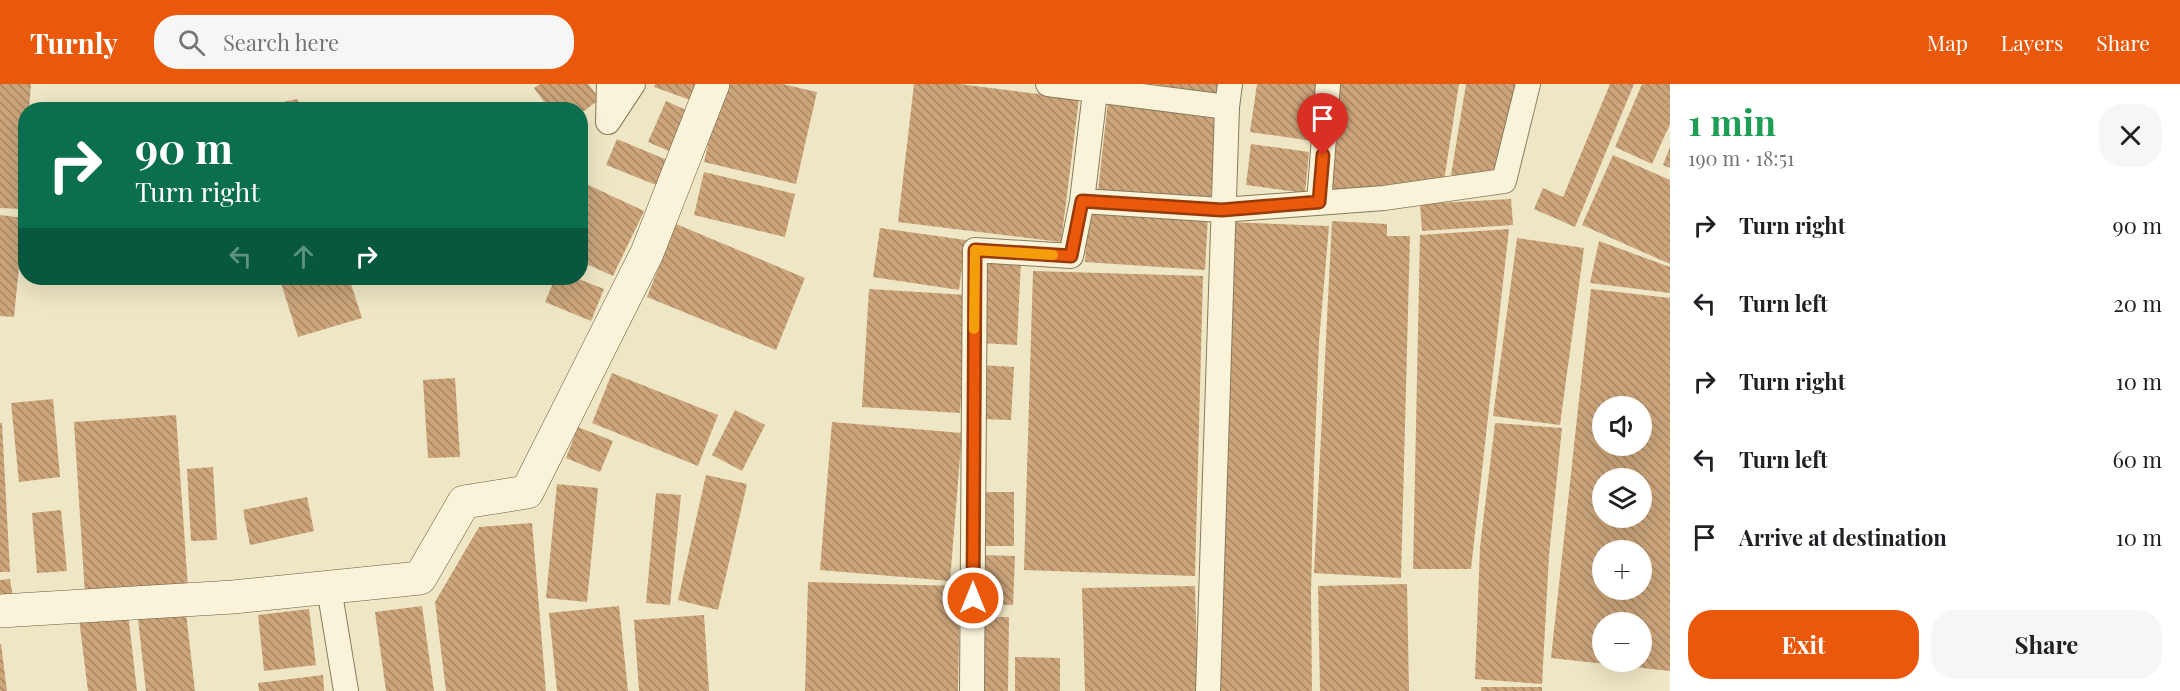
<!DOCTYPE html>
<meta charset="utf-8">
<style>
body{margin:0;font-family:"Playfair Display",serif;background:#f6f6f6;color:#202124;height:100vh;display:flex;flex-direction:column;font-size:22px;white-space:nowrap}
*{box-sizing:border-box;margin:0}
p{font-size:20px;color:#757577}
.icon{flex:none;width:33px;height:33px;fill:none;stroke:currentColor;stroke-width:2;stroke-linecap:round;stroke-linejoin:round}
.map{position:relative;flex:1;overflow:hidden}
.panel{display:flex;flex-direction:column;background:#fff;width:510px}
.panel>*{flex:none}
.banner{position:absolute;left:18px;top:18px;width:570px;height:183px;border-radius:24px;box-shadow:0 6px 24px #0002;background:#0b6e4f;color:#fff;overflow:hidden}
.controls{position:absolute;left:1592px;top:312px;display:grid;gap:12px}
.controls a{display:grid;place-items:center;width:60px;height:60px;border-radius:50%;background:#fff;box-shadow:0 6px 24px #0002;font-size:30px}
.pin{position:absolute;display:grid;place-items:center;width:51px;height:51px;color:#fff;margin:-62px -26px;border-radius:50% 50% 50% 0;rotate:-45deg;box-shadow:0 0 6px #0007}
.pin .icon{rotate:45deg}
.me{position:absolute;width:66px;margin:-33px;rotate:0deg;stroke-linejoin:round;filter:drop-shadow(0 0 4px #0008)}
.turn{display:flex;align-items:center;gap:21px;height:126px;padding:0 18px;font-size:27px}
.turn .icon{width:78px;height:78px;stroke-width:2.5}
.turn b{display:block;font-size:42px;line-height:51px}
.lanes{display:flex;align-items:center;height:57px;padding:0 18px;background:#0003;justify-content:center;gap:30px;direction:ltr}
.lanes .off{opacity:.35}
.round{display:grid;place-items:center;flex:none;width:63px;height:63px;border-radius:24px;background:#f6f6f6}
.headline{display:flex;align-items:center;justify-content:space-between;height:102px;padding:0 18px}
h1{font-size:36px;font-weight:700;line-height:45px;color:#1e9e55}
.action{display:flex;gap:12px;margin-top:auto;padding:12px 18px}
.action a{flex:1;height:69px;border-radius:24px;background:#ea580c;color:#fff;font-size:24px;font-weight:700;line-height:69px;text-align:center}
.action a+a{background:#f6f6f6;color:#202124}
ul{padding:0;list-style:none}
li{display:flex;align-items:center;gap:18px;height:78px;padding:0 18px}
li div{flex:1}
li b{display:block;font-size:22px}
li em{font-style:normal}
header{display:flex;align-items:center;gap:36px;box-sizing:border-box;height:84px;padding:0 30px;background:#ea580c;color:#fff}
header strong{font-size:28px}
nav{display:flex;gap:33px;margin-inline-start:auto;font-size:21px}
.search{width:420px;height:54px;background:#f6f6f6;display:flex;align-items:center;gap:15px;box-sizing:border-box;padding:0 21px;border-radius:24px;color:#757577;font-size:22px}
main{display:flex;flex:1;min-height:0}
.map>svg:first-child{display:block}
</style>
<header>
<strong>Turnly</strong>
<div class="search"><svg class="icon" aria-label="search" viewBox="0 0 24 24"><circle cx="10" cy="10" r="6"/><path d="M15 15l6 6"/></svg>Search here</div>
<nav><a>Map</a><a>Layers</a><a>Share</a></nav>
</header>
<main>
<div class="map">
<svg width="1670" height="607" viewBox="0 0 1670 607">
<defs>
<pattern id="building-back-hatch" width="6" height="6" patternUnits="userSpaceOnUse" patternTransform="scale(1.5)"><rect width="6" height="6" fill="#cca57b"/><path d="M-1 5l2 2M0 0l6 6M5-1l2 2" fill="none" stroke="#a78764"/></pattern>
</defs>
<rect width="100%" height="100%" fill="#eee6c5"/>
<path fill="url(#building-back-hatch)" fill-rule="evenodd" d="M0 0H31L29 26H26V76L22 125 0 124Z
M540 0H588L600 15 580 30V26H550L534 4Z
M655 0H699L693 17 654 3Z
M722 0H782L817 8 796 100 704 78Z
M914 0H959L1079 15 1061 158 898 138Z
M1153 0H1219L1217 11Z
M1257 0H1321L1313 57 1250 48Z
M1340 0H1459L1444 97 1325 106Z
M1466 0H1522L1498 93 1451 91Z
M1610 0H1634L1575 143 1534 125 1543 104 1563 113Z
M1642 0H1670V40L1652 80 1615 63Z
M298 15 300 26H252L251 24Z
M666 17 686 26 669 67 648 58Z
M1108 17 1220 29 1210 118 1098 107Z
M617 55 667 76 656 101 606 81Z
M1251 60 1309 68 1305 109 1246 101Z
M1670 63V84L1663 81Z
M1613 71 1670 96V180L1582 141Z
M704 88 795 110 785 153 694 131Z
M582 98 644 127 613 192 580 177Z
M1511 115 1513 141 1422 147 1420 120Z
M1088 125 1208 133 1205 186 1085 178Z
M0 131 24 134 14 233 0 232Z
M1332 137 1387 140V152H1410L1401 494 1314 489Z
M1227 138 1329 142 1319 258 1314 385 1311 509 1312 607H1212Z
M676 140 805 194 776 266 647 213Z
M880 144 966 156 959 206 873 193Z
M1509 145 1471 485H1413L1420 151Z
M1517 154 1584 164 1560 341 1493 332Z
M1599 157 1670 183V209L1590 199Z
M984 175 1021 176 1017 261 980 259Z
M1033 187 1203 192 1195 492 1024 486Z
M298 194H349L362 234 298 253 281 199Z
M555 194H576L604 205 591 237 545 218Z
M869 205 967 211 960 329 862 323Z
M1591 205 1670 214V587L1551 574ZM1602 322H1641V362H1602ZM1602 394H1641V434H1602ZM1602 466H1641V506H1602ZM1602 538H1641V578H1602Z
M981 281 1014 283 1011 336 979 335Z
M612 289 718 331 698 382 592 339Z
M455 294 460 373 428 374 423 296Z
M53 315 60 393 19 398 11 319Z
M735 326 765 341 742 387 712 371Z
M176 331 188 504 85 511 74 338Z
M832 338 962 349 950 497 820 486Z
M0 339H2L10 488H0Z
M1495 339 1562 344 1549 471 1542 600 1475 595 1480 463Z
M578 343 613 357 600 388 566 374Z
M213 383 217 456 191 457 187 385Z
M706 391 747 400 718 526 678 516Z
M557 400 598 404 587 518 546 514Z
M982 408H1014V462H981Z
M656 409 681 411 670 521 646 519Z
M307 413 314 447 250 461 243 426Z
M61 426 67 487 37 489 32 429Z
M532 439 546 607H446L435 518 479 443Z
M981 471 1015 472 1013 521 979 520Z
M10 495 14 520 0 521V496Z
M808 498 960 502 958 607H805Z
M1407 500 1409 607H1320L1318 502Z
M1195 502 1198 607H1085L1082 504Z
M422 522 434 607H386L375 528Z
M619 522 628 607H557L549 529Z
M309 525 316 581 264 587 258 531Z
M128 529 137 607H88L79 535Z
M186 529 195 607H146L138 535Z
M704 531 709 607H639L634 536Z
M979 533H1009L1008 607H979Z
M0 560H1L7 607H0Z
M1015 573 1060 574V607H1015Z
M323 591 324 607H259L258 599Z
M1481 603H1542V607H1481Z"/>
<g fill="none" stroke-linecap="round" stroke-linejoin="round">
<g stroke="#89795b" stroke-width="26">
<path id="street" d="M609 0 608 38 633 0
M1048 0 1227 23 1230 0
M1096 0 1082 117 1222 126 1384 114 1504 97 1528 0
M1319 119 1328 0
M329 504 346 607
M972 607 975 166 1071 172 1082 117
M1208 607 1227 23"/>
</g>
<g stroke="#6b5a3e" stroke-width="34">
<path id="secondary" d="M0 527 233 513 420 494 464 418 527 408 647 169 713 0"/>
</g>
<use href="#street" stroke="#f9f3d9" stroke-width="24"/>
<use href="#secondary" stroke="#f9f3d9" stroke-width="33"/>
</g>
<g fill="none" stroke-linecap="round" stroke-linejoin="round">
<g stroke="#983908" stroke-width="15">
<path id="route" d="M973 514 975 166 1071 172 1082 117 1222 126 1319 118 1323 71"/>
</g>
<use href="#route" stroke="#ea580c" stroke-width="10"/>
<path stroke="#f59e0b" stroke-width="10" d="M974 245 975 166 1053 171"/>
</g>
</svg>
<div class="controls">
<a><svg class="icon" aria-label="sound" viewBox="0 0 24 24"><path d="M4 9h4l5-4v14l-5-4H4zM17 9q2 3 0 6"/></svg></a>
<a><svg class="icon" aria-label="layers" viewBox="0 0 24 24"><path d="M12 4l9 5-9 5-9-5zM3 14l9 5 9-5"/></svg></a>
<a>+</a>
<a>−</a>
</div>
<div class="pin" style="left:1323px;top:71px;background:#d93025"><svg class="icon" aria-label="arrive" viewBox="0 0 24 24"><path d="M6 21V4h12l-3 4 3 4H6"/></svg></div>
<svg class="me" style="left:973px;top:514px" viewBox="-20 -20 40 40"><circle r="17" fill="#ea580c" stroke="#fff" stroke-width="3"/><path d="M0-11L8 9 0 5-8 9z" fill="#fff"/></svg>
<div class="banner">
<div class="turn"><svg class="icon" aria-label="right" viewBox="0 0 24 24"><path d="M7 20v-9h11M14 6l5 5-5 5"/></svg><div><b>90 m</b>Turn right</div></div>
<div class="lanes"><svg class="icon off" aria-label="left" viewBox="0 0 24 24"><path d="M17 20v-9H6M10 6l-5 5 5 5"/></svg><svg class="icon off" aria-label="ahead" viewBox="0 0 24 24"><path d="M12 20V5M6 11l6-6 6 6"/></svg><svg class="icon" aria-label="right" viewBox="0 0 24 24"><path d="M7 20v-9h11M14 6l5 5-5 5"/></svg></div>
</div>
</div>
<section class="panel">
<div class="headline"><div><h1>1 min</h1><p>190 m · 18:51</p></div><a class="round"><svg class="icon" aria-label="close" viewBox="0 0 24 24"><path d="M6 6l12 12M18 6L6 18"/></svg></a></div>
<ul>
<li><svg class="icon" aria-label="right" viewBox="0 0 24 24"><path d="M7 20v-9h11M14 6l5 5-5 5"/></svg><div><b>Turn right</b></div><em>90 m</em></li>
<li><svg class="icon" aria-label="left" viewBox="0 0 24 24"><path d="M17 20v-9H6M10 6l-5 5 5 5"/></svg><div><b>Turn left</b></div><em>20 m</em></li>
<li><svg class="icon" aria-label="right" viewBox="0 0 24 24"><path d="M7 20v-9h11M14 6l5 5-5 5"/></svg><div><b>Turn right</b></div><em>10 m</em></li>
<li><svg class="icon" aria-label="left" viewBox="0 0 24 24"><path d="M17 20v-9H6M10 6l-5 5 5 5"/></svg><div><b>Turn left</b></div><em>60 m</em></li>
<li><svg class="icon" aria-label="arrive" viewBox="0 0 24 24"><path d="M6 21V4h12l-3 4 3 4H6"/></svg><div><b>Arrive at destination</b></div><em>10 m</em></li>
</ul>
<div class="action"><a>Exit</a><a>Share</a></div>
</section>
</main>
